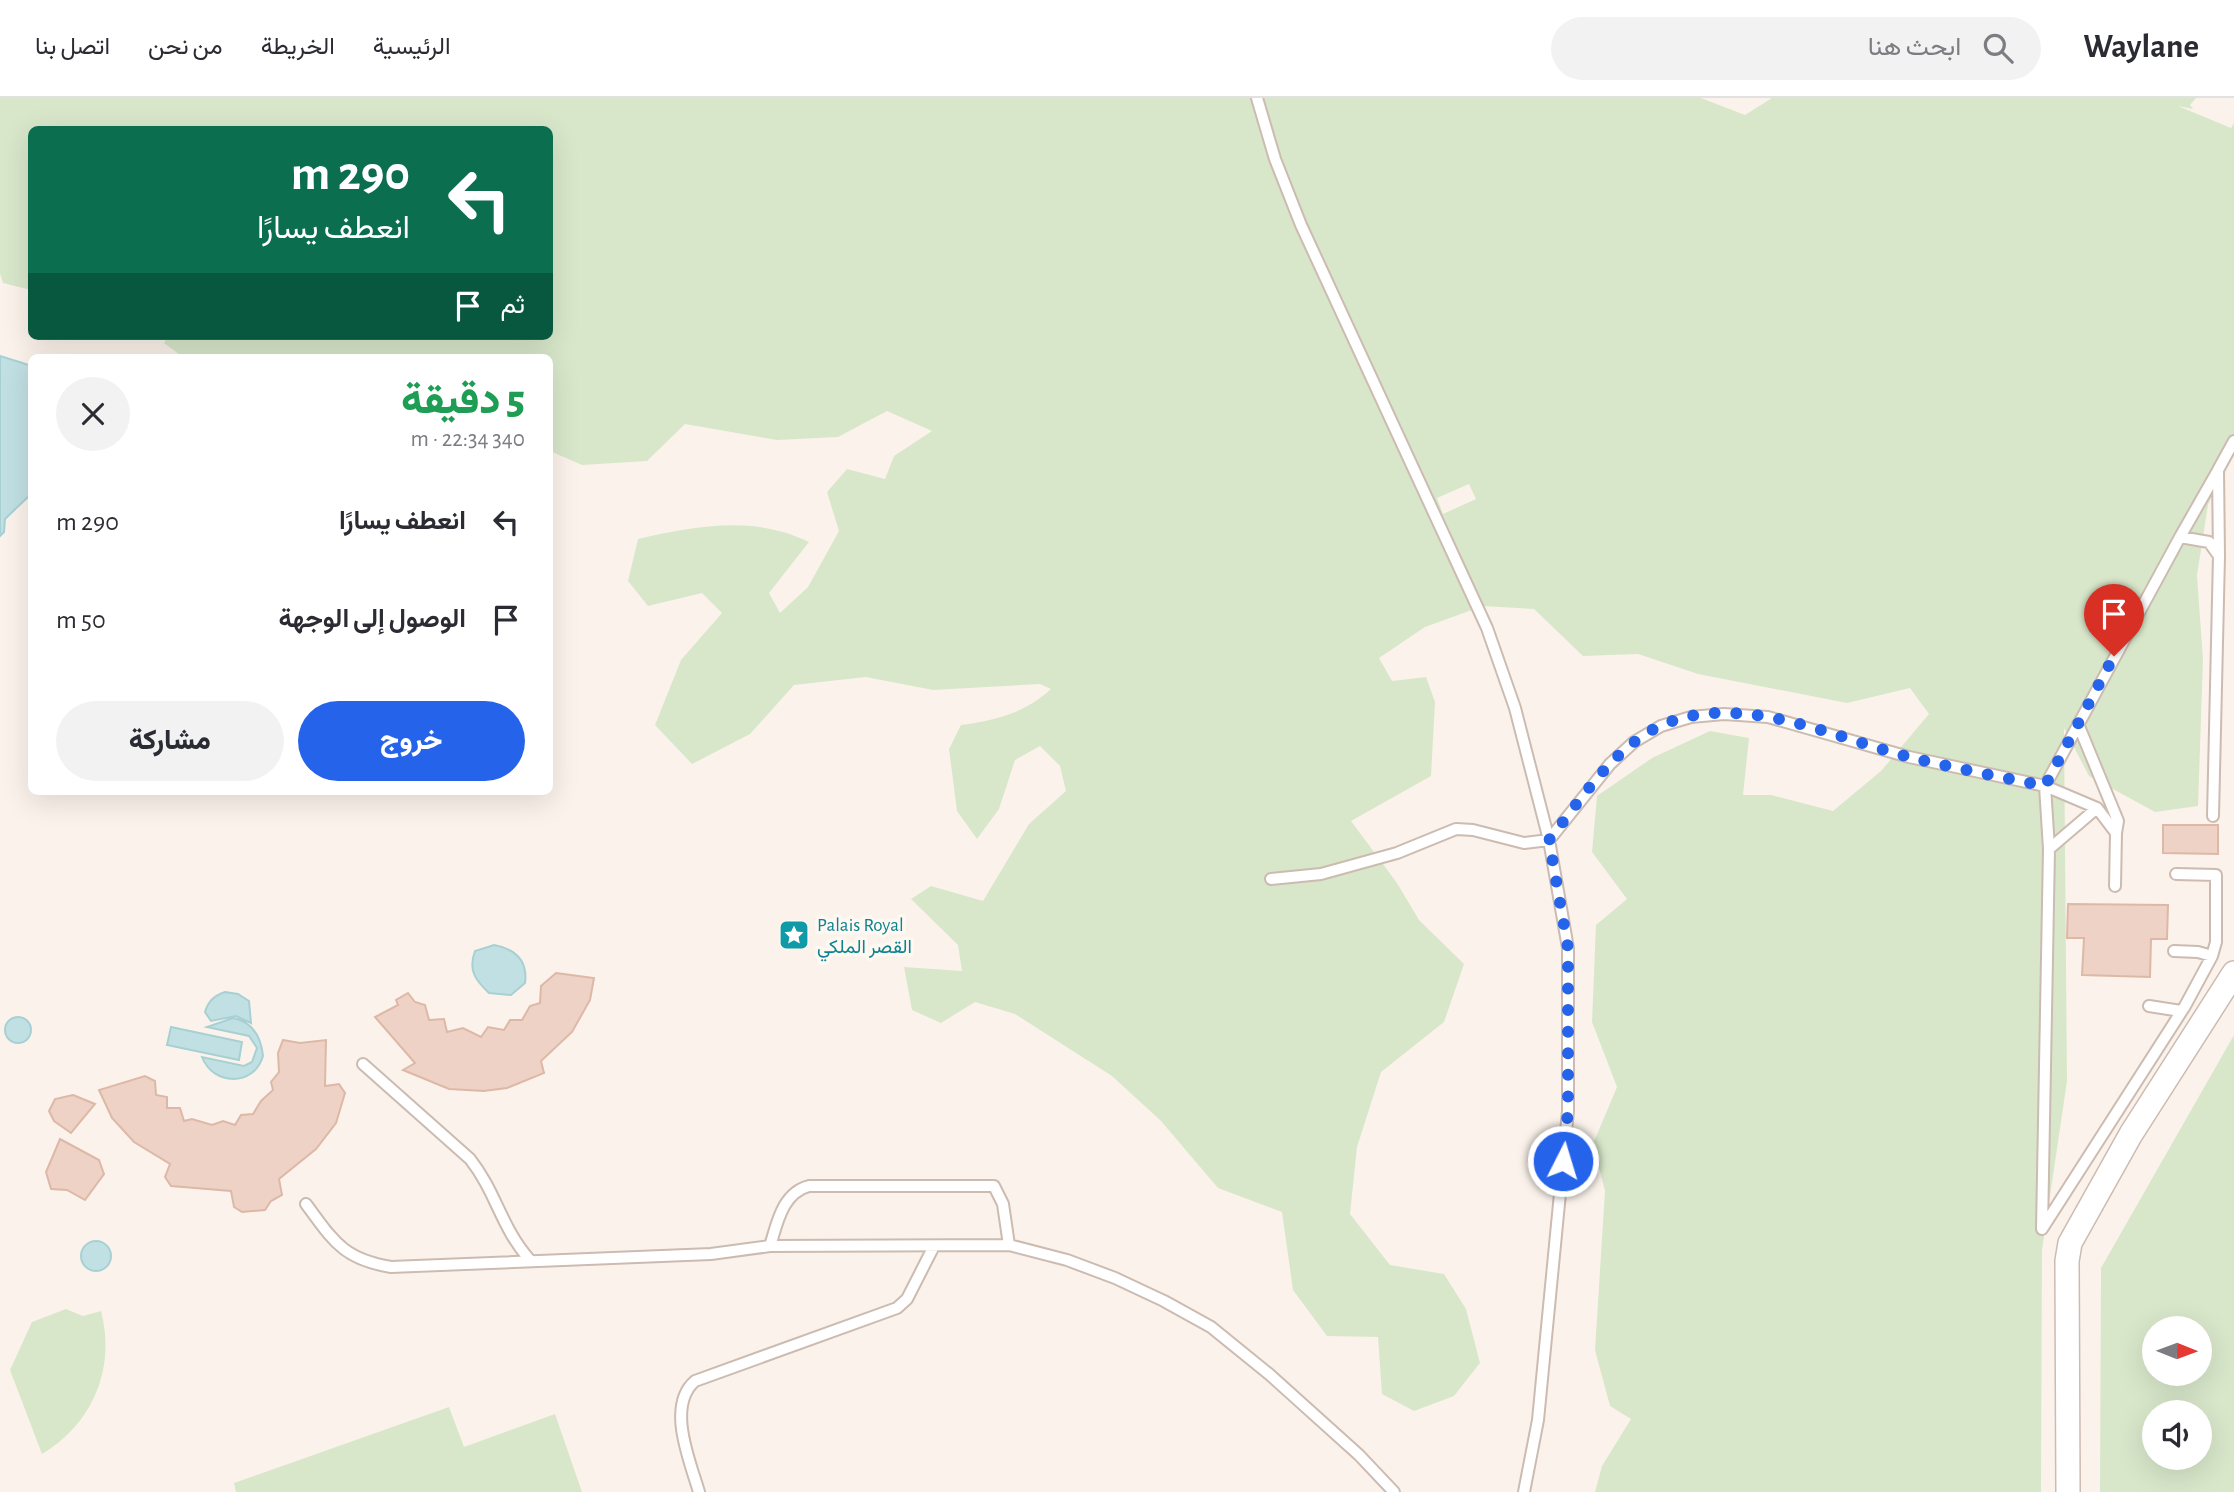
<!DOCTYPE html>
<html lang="ar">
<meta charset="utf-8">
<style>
body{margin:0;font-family:"Alegreya Sans",Vazirmatn,sans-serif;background:#f2f2f3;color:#2b2b33;direction:rtl;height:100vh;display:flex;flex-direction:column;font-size:26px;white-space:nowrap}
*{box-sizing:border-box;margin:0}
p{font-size:23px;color:#7c7c81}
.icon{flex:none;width:38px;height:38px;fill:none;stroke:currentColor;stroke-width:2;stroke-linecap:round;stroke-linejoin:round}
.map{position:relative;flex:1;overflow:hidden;direction:ltr}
.details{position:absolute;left:28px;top:256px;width:525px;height:441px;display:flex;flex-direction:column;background:#fff;border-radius:10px;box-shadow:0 7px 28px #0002;direction:rtl}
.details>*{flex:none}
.top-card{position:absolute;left:28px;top:28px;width:525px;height:214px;border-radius:10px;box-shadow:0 7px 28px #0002;direction:rtl;background:#0b6e4f;color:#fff;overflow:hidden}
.needle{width:46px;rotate:91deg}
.tools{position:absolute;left:2142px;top:1218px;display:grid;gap:14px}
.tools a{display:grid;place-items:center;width:70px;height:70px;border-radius:50%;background:#fff;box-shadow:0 7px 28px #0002;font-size:35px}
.pin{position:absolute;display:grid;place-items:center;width:60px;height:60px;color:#fff;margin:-72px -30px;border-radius:50% 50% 50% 0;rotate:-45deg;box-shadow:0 0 7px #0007}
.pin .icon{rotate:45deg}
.me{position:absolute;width:77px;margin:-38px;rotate:5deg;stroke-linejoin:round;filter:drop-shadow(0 0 5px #0008)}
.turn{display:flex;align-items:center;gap:24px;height:147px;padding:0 28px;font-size:32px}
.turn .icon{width:91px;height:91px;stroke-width:2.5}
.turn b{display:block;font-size:49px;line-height:60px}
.then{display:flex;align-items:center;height:66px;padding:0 28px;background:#0003;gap:14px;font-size:26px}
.round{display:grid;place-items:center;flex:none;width:74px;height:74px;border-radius:37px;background:#f2f2f3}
.headline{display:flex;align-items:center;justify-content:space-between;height:119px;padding:0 28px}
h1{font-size:42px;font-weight:800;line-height:52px;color:#1e9e55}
.button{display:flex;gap:14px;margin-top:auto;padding:14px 28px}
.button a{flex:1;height:80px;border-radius:42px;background:#2563eb;color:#fff;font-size:28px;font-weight:800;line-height:80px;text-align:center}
.button a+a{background:#f2f2f3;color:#2b2b33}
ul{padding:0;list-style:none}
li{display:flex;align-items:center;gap:21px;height:98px;padding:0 28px}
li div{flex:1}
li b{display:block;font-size:26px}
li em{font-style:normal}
header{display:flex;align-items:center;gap:42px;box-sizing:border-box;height:98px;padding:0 35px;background:#fff;border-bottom:2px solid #e1e1e2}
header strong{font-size:33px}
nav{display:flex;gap:38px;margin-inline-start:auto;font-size:24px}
.search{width:490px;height:63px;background:#f2f2f3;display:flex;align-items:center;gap:18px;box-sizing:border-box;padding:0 24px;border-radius:38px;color:#7c7c81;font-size:26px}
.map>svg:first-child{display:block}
</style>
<header>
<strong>Waylane</strong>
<div class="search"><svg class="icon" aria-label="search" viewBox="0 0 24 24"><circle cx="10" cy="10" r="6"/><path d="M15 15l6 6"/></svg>ابحث هنا</div>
<nav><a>الرئيسية</a><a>الخريطة</a><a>من نحن</a><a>اتصل بنا</a></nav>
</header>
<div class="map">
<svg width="2234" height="1394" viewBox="0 0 2234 1394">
<rect width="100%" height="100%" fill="#fbf3eb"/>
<path fill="#d8e7ca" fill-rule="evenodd" d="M0 0H1701L1745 17 1772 0H2196L2190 7 2193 11 2178 8 2231 30 2234 25V350L2208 407 2197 477 2203 562 2198 708 2155 714 2089 678 2064 630 2067 983 2042 1152 2041 1394H1595L1602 1368 1631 1321 1610 1308 1595 1252 1605 1093 1593 1046 1617 989 1592 924 1596 827 1627 801 1592 754 1597 698 1652 660 1710 633 1749 640 1743 697H1771L1833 713 1881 673 1929 616 1910 590 1847 605 1698 576 1638 556 1583 558 1534 511 1483 508 1425 529 1379 560 1392 583 1426 579 1435 604 1431 678 1351 723 1397 785 1419 822 1464 866 1444 924 1381 974 1357 1049 1350 1116 1390 1167 1444 1176 1466 1211 1480 1265 1454 1298 1414 1313 1382 1296 1378 1239 1327 1238 1293 1192 1282 1114 1218 1090 1161 1023 1112 978 1015 916 975 904 941 925 912 912 904 869 962 873 958 847 911 801 931 788 983 803 1029 726 1066 693 1060 668 1040 648 1015 662 999 711 977 741 957 713 949 651 961 627C996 622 1025 615 1051 591L1040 586 933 592 866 579 794 587 750 636 692 666 655 627 681 562 722 515 702 495 648 508 628 483 638 441C695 428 754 417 809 444L769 495 780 515 808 489 839 433 827 394 847 371 885 381 894 358 932 333 887 313 838 339 777 342 685 326 647 363 582 367 550 353V259H183L164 245 167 240 164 238H550V32H32L31 192 3 185 0 176ZM1469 386 1476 401 1443 416 1437 400Z
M2234 937V1394H2100L2101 1170ZM2200 1230V1276H2154V1230ZM2200 1314V1360H2154V1314Z
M66 1211 83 1218 101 1213C116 1270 93 1326 42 1356L10 1272 32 1224Z
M449 1309 464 1349 555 1316 582 1394H236L234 1385Z"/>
<path fill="#c1e0e3" stroke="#a8d0d3" stroke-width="2" d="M0 258 32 268 31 396 5 421 4 434 0 438Z
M494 847C515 851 528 862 525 885L511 897 489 895C475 882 468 872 475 853Z
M225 894 238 896 249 903 251 925 236 918 211 923 205 914C208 903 215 897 225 894Z
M5 932a13 13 0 1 1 26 0a13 13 0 1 1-26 0Z
M233 920C253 924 261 938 263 958 254 989 213 988 202 959L244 968 252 964 257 950 249 938 207 929Z
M171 929 242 944 239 962 167 947Z
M81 1158a15 15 0 1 1 30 0a15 15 0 1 1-30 0Z"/>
<path fill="#edd2c5" stroke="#deb8a7" stroke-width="2" d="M2163 727H2218V756L2163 755Z
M2068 806 2168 807 2167 841H2151L2150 879 2082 877 2084 840H2067Z
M556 875 594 880 590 902 572 934 541 963 544 975 507 990 484 993 449 991 403 972 415 965 375 919 398 907 396 902 408 895 415 904 425 907 429 922 444 921 447 934 463 930 481 939 488 929 504 932 510 922H522L530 908 540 905 541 888Z
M283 942 300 945 326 942 325 988 339 986 345 995 336 1025 316 1051 279 1081 282 1097 271 1103 265 1112 242 1114 234 1109 231 1093 171 1088 165 1079 170 1066 134 1044 112 1020 99 992 145 978 155 983 156 997 167 999V1010H180L184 1023 192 1021 212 1027 223 1023 235 1027 241 1017 253 1016 261 1003 273 992 271 984 279 974 278 955Z
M73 997 95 1006 71 1035 54 1023 49 1013 55 1001Z
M60 1041 99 1062 104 1076 85 1102 67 1092 51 1091 46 1074Z"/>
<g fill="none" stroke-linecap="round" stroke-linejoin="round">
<g stroke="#ccbbb1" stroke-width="14">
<path id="lane" d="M1257 0 1275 61 1301 127 1487 530 1515 610 1549 742 1524 745 1473 732 1456 731 1397 755 1321 776 1271 781
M2180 439 2217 374
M2219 458 2218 372 2234 343
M2078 626 2118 723 2116 735
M2049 751 2097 710
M2176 776 2216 777V844L2212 858 2185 908 2042 1131 2049 751 2045 688 2180 439 2209 444 2219 458 2213 718
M2174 853 2198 854 2212 858
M2149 908 2181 913
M363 966 470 1061C496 1094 501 1129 529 1161
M306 1106C333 1142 342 1161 391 1169L711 1156 770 1148 1009 1147 1067 1162 1115 1180 1164 1203 1211 1229 1269 1276 1359 1357 1394 1394
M770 1148C777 1126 782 1095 809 1088H994L1003 1106 1009 1147
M699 1394C690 1363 666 1308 695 1283L897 1210 907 1201 934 1148
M1524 1394 1538 1322 1568 1013V850L1549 742 1610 666 1634 644 1661 628 1691 619 1724 616 1768 619 1909 659 2045 688 2097 710 2116 735 2115 788"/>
</g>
<g stroke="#ccbbb1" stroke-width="26">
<path id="street" d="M2068 1394 2067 1163 2070 1145 2131 1036 2234 875"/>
</g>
<use href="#lane" stroke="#fff" stroke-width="10"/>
<use href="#street" stroke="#fff" stroke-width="23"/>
</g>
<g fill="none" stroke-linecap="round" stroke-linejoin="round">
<path stroke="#2563eb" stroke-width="12" stroke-dasharray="0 21.6" d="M1563 1063 1568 1013V850L1549 742C1581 702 1612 651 1660 628 1739 592 1832 639 1909 659 1954 670 2000 679 2045 688L2114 558"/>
</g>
<defs>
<g id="sight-square" transform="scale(1.575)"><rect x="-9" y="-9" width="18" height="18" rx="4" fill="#0f9aa8" stroke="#fdf8f1"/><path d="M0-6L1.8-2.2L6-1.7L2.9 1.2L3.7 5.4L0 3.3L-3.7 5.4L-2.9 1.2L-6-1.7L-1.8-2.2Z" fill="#fff"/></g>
</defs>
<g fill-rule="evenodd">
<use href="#sight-square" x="794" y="837"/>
</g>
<g text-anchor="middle" stroke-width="7" stroke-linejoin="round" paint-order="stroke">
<g font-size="19" fill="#0d838f" stroke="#fdf8f1" text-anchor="start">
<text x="817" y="833">Palais Royal<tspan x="817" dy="22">القصر الملكي</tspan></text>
</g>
</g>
</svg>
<div class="tools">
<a><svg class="needle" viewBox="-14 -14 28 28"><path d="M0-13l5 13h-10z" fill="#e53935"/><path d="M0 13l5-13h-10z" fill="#7c7c81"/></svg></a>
<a><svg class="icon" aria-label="sound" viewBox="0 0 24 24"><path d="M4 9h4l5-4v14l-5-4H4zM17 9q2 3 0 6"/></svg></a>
</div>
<div class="pin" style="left:2114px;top:558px;background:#d93025"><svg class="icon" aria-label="arrive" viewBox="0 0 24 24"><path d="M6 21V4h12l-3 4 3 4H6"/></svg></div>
<svg class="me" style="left:1563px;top:1063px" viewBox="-20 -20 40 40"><circle r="17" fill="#2563eb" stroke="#fff" stroke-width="3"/><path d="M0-11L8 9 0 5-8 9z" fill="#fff"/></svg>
<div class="top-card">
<div class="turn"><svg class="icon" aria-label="left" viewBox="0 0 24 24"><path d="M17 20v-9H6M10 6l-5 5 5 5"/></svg><div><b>290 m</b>انعطف يسارًا</div></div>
<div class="then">ثم<svg class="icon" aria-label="arrive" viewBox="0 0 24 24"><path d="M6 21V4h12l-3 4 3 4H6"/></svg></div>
</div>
<section class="details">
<div class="headline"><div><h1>5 دقيقة</h1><p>340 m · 22:34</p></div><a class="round"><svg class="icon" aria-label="close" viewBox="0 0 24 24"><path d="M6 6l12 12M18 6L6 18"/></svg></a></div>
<ul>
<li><svg class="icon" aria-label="left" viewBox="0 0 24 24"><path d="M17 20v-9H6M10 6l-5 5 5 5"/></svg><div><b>انعطف يسارًا</b></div><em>290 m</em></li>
<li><svg class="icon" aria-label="arrive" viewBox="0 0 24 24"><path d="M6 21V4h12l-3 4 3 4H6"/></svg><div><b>الوصول إلى الوجهة</b></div><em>50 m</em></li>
</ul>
<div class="button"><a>خروج</a><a>مشاركة</a></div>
</section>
</div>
